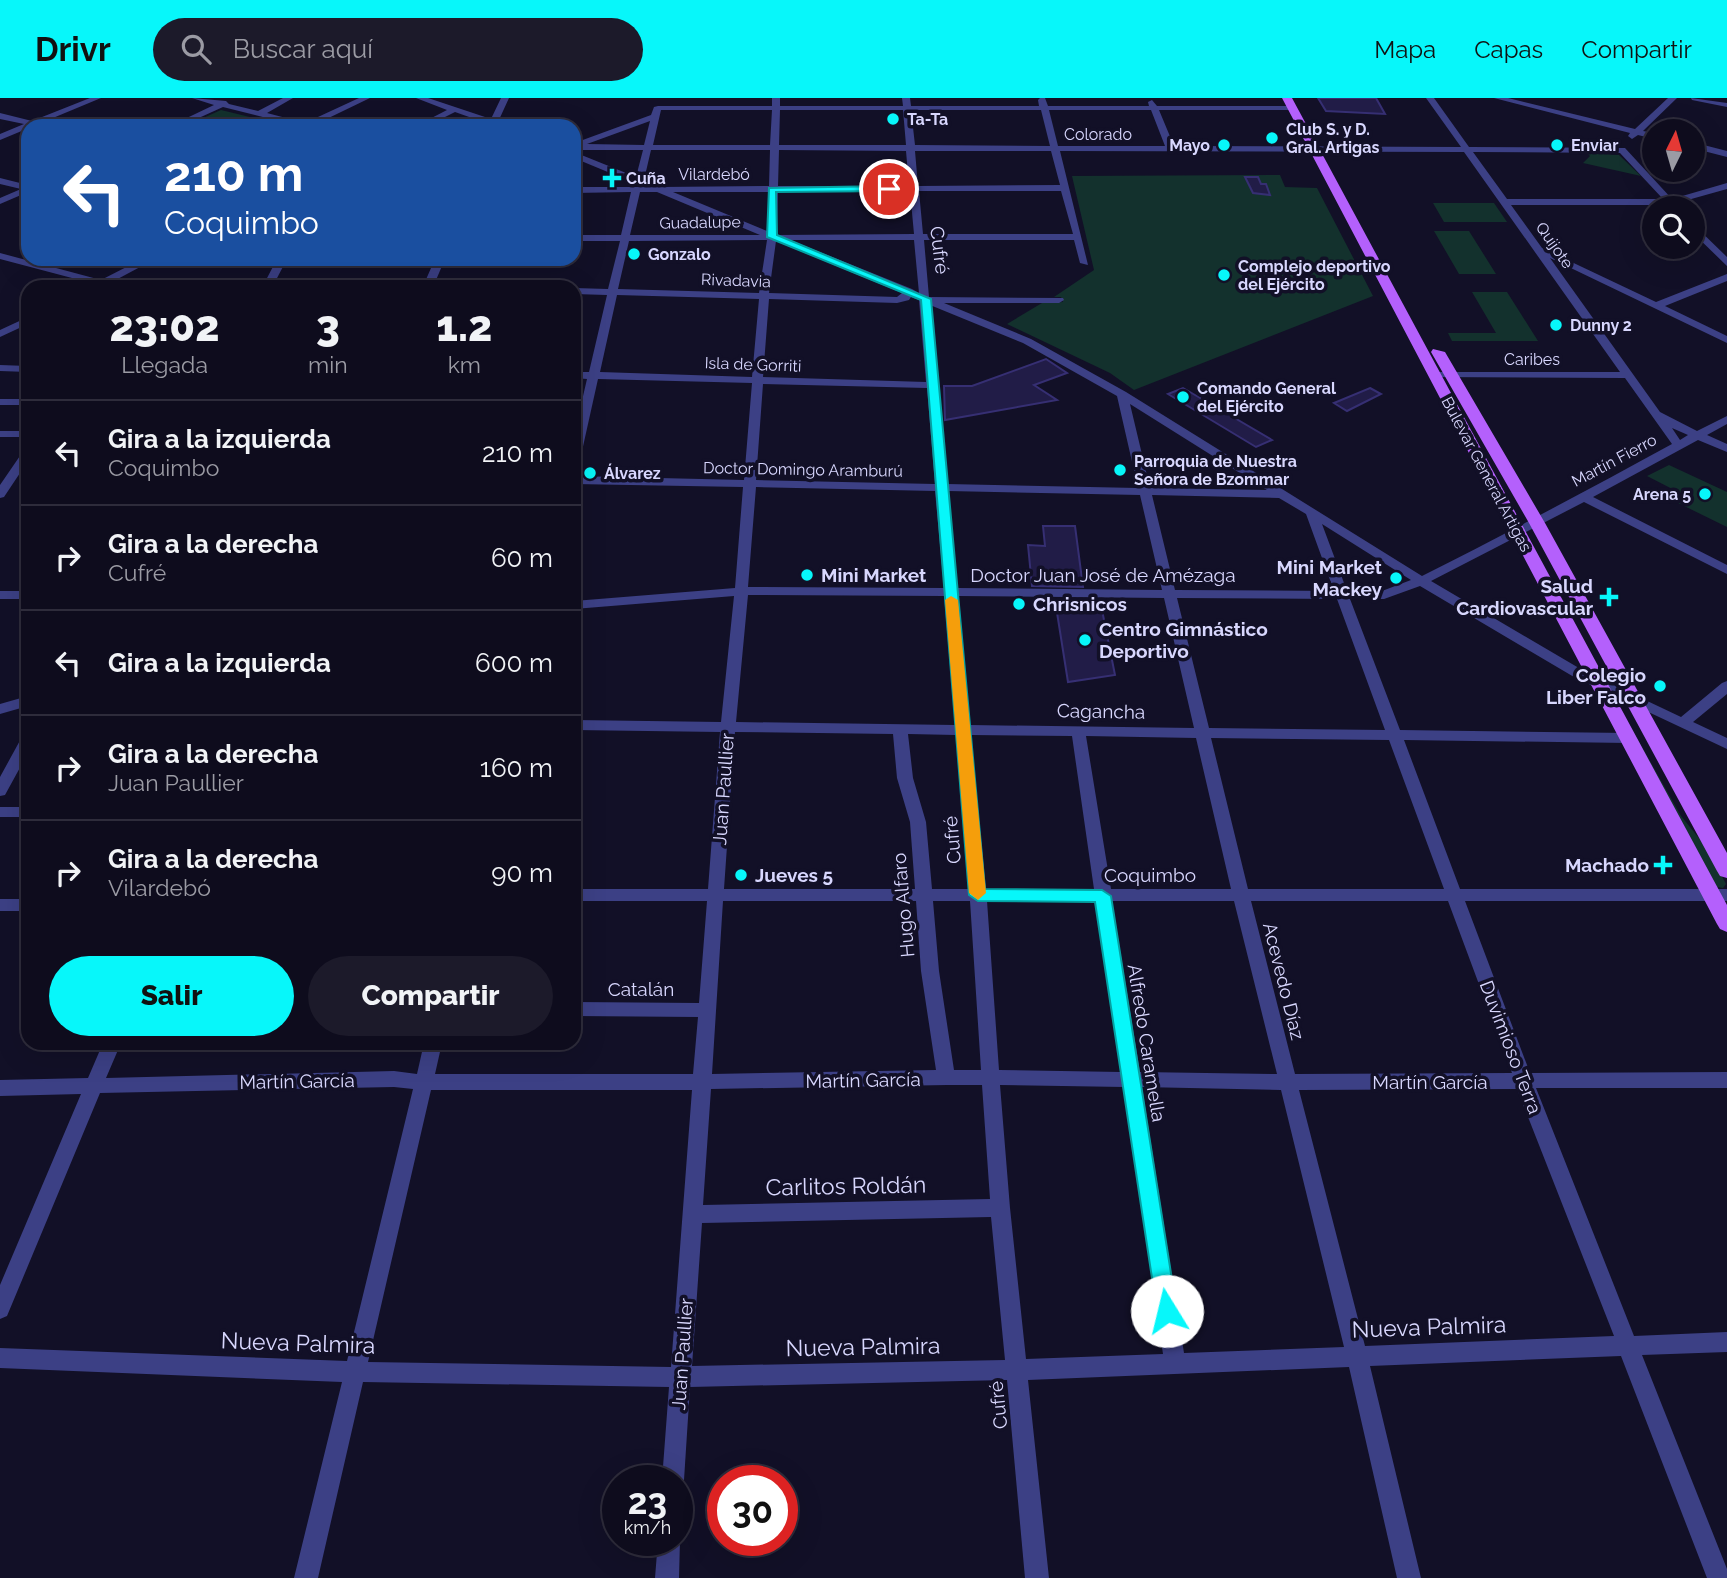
<!DOCTYPE html>
<html lang="es">
<meta charset="utf-8">
<style>
body{margin:0;font-family:Raleway,sans-serif;background:#1c1a2a;color:#f1f3f6;height:100vh;display:flex;flex-direction:column;font-size:26px;white-space:nowrap}
*{box-sizing:border-box;margin:0}
p{font-size:23px;color:#9b9ba4}
.icon{flex:none;width:38px;height:38px;fill:none;stroke:currentColor;stroke-width:2;stroke-linecap:round;stroke-linejoin:round}
.map{position:relative;flex:1;overflow:hidden}
.drawer{position:absolute;left:21px;top:182px;width:560px;height:770px;display:flex;flex-direction:column;background:#0e0c1d;border-radius:21px;box-shadow:0 7px 28px #0002,0 0 0 2px #2e2c3b}
.drawer>*{flex:none}
.top-card{position:absolute;left:21px;top:21px;width:560px;height:147px;border-radius:21px;box-shadow:0 7px 28px #0002,0 0 0 2px #2e2c3b;background:#1a4fa0;color:#fff;overflow:hidden}
.needle{width:46px;rotate:5deg}
.controls{position:absolute;left:1642px;top:21px;display:grid;gap:14px}
.controls a{display:grid;place-items:center;width:63px;height:63px;border-radius:50%;background:#0e0c1d;box-shadow:0 7px 28px #0002,0 0 0 2px #2e2c3b;font-size:35px}
.speed{position:absolute;left:602px;top:1367px;display:flex;gap:14px;font-size:35px;font-weight:700;text-align:center}
.speed>*{display:grid;place-content:center;width:91px;height:91px;border-radius:50%;background:#0e0c1d;box-shadow:0 7px 28px #0002,0 0 0 2px #2e2c3b;line-height:1}
.speed small{font-size:18px;font-weight:400}
.speed .limit{border:10px solid #d22;background:#fff;color:#111}
.pin{position:absolute;display:grid;place-items:center;width:60px;height:60px;color:#fff;margin:-30px;border:4px solid #fff;border-radius:50%;box-shadow:0 2px 7px #0007}
.me{position:absolute;width:77px;margin:-38px;rotate:351deg;stroke-linejoin:round;filter:drop-shadow(0 0 5px #0008)}
.turn{display:flex;align-items:center;gap:24px;height:147px;padding:0 28px;font-size:32px}
.turn .icon{width:91px;height:91px;stroke-width:2.5}
.turn b{display:block;font-size:49px;line-height:60px}
.eta{display:flex;justify-content:space-evenly;align-items:center;height:119px;text-align:center}
.eta b{font-size:42px;font-weight:800;line-height:49px}
.cta{display:flex;gap:14px;margin-top:auto;padding:14px 28px}
.cta a{flex:1;height:80px;border-radius:42px;background:#07f7fa;color:#111;font-size:28px;font-weight:800;line-height:80px;text-align:center}
.cta a+a{background:#1c1a2a;color:#f1f3f6}
ul{padding:0;list-style:none}
li{display:flex;align-items:center;gap:21px;height:105px;padding:0 28px;border-top:2px solid #2e2c3b}
li div{flex:1}
li b{display:block;font-size:26px}
li em{font-style:normal}
header{display:flex;align-items:center;gap:42px;box-sizing:border-box;height:98px;padding:0 35px;background:#07f7fa;color:#111}
header strong{font-size:33px}
nav{display:flex;gap:38px;margin-inline-start:auto;font-size:24px}
.search{width:490px;height:63px;background:#1c1a2a;display:flex;align-items:center;gap:18px;box-sizing:border-box;padding:0 24px;border-radius:38px;color:#9b9ba4;font-size:26px}
.map>svg:first-child{display:block}
</style>
<header>
<strong>Drivr</strong>
<div class="search"><svg class="icon" aria-label="search" viewBox="0 0 24 24"><circle cx="10" cy="10" r="6"/><path d="M15 15l6 6"/></svg>Buscar aquí</div>
<nav><a>Mapa</a><a>Capas</a><a>Compartir</a></nav>
</header>
<div class="map">
<svg width="1727" height="1480" viewBox="0 0 1727 1480">
<rect width="100%" height="100%" fill="#121027"/>
<path fill="#13312d" d="M221 12 287 28H205L192 25Z
M1587 55 1619 57 1641 78 1583 65 1590 58Z
M1280 77 1285 89 1317 90 1373 198 1134 292 1110 275 1007 226 1042 205 1063 204 1061 199H1054L1094 172 1072 78Z
M1433 105H1494L1507 124H1444Z
M1434 133H1469L1496 176H1459Z
M1472 194H1507L1538 243H1452L1448 235H1496Z
M1669 367 1727 394V429L1676 404 1686 398 1647 378Z
M1616 603 1681 718 1707 750 1726 786 1723 790 1717 789Z"/>
<path fill="#211c47" stroke="#362f73" stroke-width="2" d="M1318 0H1376L1385 16 1326 13Z
M1245 79H1258L1261 86H1266L1270 97 1253 95Z
M1046 261 1067 275 1034 287 1057 302 945 322 944 288H972Z
M1183 290 1219 311 1228 307 1243 315 1233 319 1272 342 1256 349 1168 296Z
M1370 290 1381 296 1347 313 1334 305Z
M1043 428H1075L1083 489 1032 488 1028 447 1045 448Z
M1055 502H1085L1086 507H1101L1115 577 1068 584Z"/>
<g fill="none" stroke-linecap="round" stroke-linejoin="round">
<path fill="#3c4085" fill-rule="evenodd" d="M90 0H101L0 42V36L24 26 0 21V15L32 23Z
M192 0 226 3 229 6 258 13 283 0H293L267 15 305 25 359 0H370L312 28H298L223 9 181 28H170L214 7Z
M416 0H428L491 21 501 0H509L498 24 507 28H488L489 26 455 14 427 28H416L447 12Z
M772 0H780V8H903L902 0H910L911 8H1039L1038 2 1040 0H1045L1048 8H1149L1148 4 1152 2 1157 8H1295V12H1159L1174 48 1461 49 1426 0H1434L1469 49 1625 50 1672 101 1727 85V91L1677 105 1679 110H1671L1668 107H1511L1542 150 1656 204 1727 176V183L1665 208 1727 238V245L1550 160 1660 314 1697 333 1727 318V326L1707 337 1727 346V354L1698 342 1593 399 1727 467V476L1584 404 1431 483 1584 573 1681 619 1722 585 1727 583V596L1693 624 1727 640V651L1574 579 1420 488 1384 501H1350L1400 632 1628 635 1635 640 1628 645 1404 642 1460 791H1727V803H1465L1530 975 1727 974V990H1536L1634 1238 1727 1234V1254L1642 1257 1727 1471V1480H1707L1621 1258 1370 1268 1421 1480H1397L1349 1269 1028 1282 1049 1480H1025L1007 1282 690 1289 684 1382 681 1390 677 1391V1382H662L669 1289 363 1284 318 1480H294L342 1284 0 1270V1250L347 1263 413 991 394 989 100 995 7 1218 0 1221V1187L81 996 0 998V982L88 980 103 945H121L106 980 394 973 417 976 424 945H442L435 976H693L698 919 574 918V904L699 905 707 803H574V791H708L720 634 574 632V622L721 624 734 498 574 511V503L735 490 743 389 574 386V378L744 382 752 285 598 281 580 362 574 366V337L587 281 574 280V274H589L607 197 574 196V190L608 191 620 143H574V137H621L631 94 574 95V89H644L574 60V54L636 79 643 52H574V46H580V43L651 17 654 9 658 8H772ZM661 12H772L770 47H653ZM780 12H903L906 47H779ZM911 12H1041L1050 48 915 47ZM1049 12H1151L1165 48H1058ZM650 23 644 47 587 46ZM651 52H770L769 88 660 89 644 82ZM779 52 906 53 909 88H778ZM915 53H1051L1060 87 918 88ZM1060 53 1464 54 1620 274H1435L1430 277 1431 279 1625 280 1672 346C1588 392 1507 435 1422 478L1126 294 1031 241 944 205H1059L1064 202 1063 200 929 199 924 142H1074L1080 165 1088 167ZM1473 54 1620 55 1663 101H1507ZM910 93 914 136 777 137 778 94ZM919 93H1061L1073 136H923ZM640 94H657L760 137H630ZM673 94H769L767 133ZM767 142 759 195 618 191 629 143ZM790 142H914L919 195 912 191ZM776 143 902 195 897 199 769 195ZM617 197 759 201 752 279 600 274ZM911 199 919 202 926 284 763 279 769 201 897 205 909 202ZM930 207 1023 245 1117 298 1138 390 947 386ZM763 286 927 290 935 386 756 382ZM1130 306 1267 392 1150 390ZM1672 330 1688 337 1680 342ZM756 389 935 393 944 490 748 489ZM948 393 1140 397 1162 492 957 490ZM1152 397 1279 400 1306 416 1334 493 1175 492ZM1322 426 1411 482 1382 493H1347ZM748 497 944 498 955 627 736 624ZM958 498 1164 500 1194 630 970 627ZM1177 500 1337 501 1385 632 1209 630ZM735 634 893 636 897 680 910 724 915 791H724ZM908 636 956 637 969 791H932L926 724 913 680ZM971 637 1072 638 1094 791H986ZM1086 638 1196 640 1231 791H1111ZM1211 640 1389 642 1444 791H1248ZM723 803H916L921 873 936 972 712 976ZM933 803H970L981 972H954L939 873ZM987 803H1096L1121 974 999 972ZM1112 803H1234L1277 976 1140 974ZM1251 803H1448L1512 975 1295 976ZM947 987H982L990 1101 703 1107 711 991ZM1000 987 1124 989 1163 1256 1026 1261 1010 1110ZM1142 989 1281 992 1344 1249 1184 1255ZM1517 991 1614 1238 1365 1248 1299 992ZM431 992H692L671 1269 368 1264ZM991 1119 1005 1262 692 1268 702 1125Z
M1494 0H1508L1635 31 1668 0H1677L1643 33 1654 35V41L1638 37 1632 41 1628 38 1630 35Z
M1691 0 1727 5V9L1692 2Z
M1692 44 1727 53V59L1692 50Z
M0 80 28 87V94L0 106V100L21 91 0 86Z
M1692 125 1727 159V168L1692 134Z
M0 155 101 182 142 161H155L112 184 266 182 277 161H287L276 182 424 186 435 161H445L433 189H106L0 161Z
M28 219V226L0 239V232Z
M0 267 28 268V274L0 273Z
M0 301H28V307H0Z
M0 333H28V339H0Z
M28 350V363L4 399 0 400V387L24 352Z
M0 493H28V501H0Z
M28 598V608L0 616V606Z
M28 636V655L5 697 0 698V679L23 637Z
M0 709H28V719H0Z
M0 801H28V813H0Z
M677 1434 680 1442 679 1480H655L658 1442H677Z"/>
<path fill="#b460fc" fill-rule="evenodd" d="M1282 0H1292L1727 807V834L1720 831 1717 826Z
M1433 251 1445 254 1545 425 1727 755V780L1720 778 1717 773 1529 425 1431 254Z"/>
</g>
<path fill="#07f7fa" stroke="#05a1a2" stroke-width="2" d="M889 88 893 93 776 94 777 137 931 201 985 791 1102 792 1111 798 1177 1213 1174 1220 1167 1223 1160 1220 1157 1213 1095 804 978 803 969 797 921 202 767 139 769 90Z"/>
<path fill="#f59e0b" d="M951 498 958 502 986 795 978 802 969 795 945 502Z"/>
<g fill="#07f7fa" stroke="#121027" stroke-width="2.5">
<circle cx="893" cy="21" r="7"/>
<circle cx="1272" cy="40" r="7"/>
<circle cx="1224" cy="47" r="7"/>
<circle cx="1557" cy="47" r="7"/>
<path d="M608.5 69.5h7v7h7v7h-7v7h-7v-7h-7v-7h7z"/>
<circle cx="634" cy="156" r="7"/>
<circle cx="1224" cy="177" r="7"/>
<circle cx="1556" cy="227" r="7"/>
<circle cx="1183" cy="299" r="7"/>
<circle cx="1120" cy="372" r="7"/>
<circle cx="590" cy="375" r="7"/>
<circle cx="1705" cy="396" r="7"/>
<circle cx="807" cy="477" r="7"/>
<circle cx="1396" cy="480" r="7"/>
<path d="M1605.5 488.5h7v7h7v7h-7v7h-7v-7h-7v-7h7z"/>
<circle cx="1019" cy="506" r="7"/>
<circle cx="1085" cy="542" r="7"/>
<circle cx="1660" cy="588" r="7"/>
<path d="M1659.5 756.5h7v7h7v7h-7v7h-7v-7h-7v-7h7z"/>
<circle cx="741" cy="777" r="7"/>
</g>
<g text-anchor="middle" stroke-width="7" stroke-linejoin="round" paint-order="stroke">
<g font-size="16" font-weight="bold" fill="#d8d7fe" stroke="#121027" text-anchor="start">
<text x="907" y="27">Ta-Ta</text>
<text x="1286" y="37">Club S. y D.<tspan x="1286" dy="18">Gral. Artigas</tspan></text>
<text x="1210" y="53" text-anchor="end">Mayo</text>
<text x="1571" y="53">Enviar</text>
<text x="626" y="86">Cuña</text>
<text x="648" y="162">Gonzalo</text>
<text x="1238" y="174">Complejo deportivo<tspan x="1238" dy="18">del Ejército</tspan></text>
<text x="1570" y="233">Dunny 2</text>
<text x="1197" y="296">Comando General<tspan x="1197" dy="18">del Ejército</tspan></text>
<text x="1134" y="369">Parroquia de Nuestra<tspan x="1134" dy="18">Señora de Bzommar</tspan></text>
<text x="604" y="381">Álvarez</text>
<text x="1691" y="402" text-anchor="end">Arena 5</text>
</g>
<g font-size="16" fill="#d8d7fe" stroke="#121027">
<text x="1098" y="42">Colorado</text>
<text x="714" y="82">Vilardebó</text>
<text transform="translate(700 124) rotate(-1)" y="6">Guadalupe</text>
<text transform="translate(1555 147) rotate(55)" y="6">Quijote</text>
<text transform="translate(736 182) rotate(2)" y="6">Rivadavia</text>
<text x="1532" y="267">Caribes</text>
<text transform="translate(753 266) rotate(2)" y="6">Isla de Gorriti</text>
<text transform="translate(1614 362) rotate(-28)" y="6">Martín Fierro</text>
<text transform="translate(803 371) rotate(1)" y="6">Doctor Domingo Aramburú</text>
<text transform="translate(1487 376) rotate(62)" y="6">Bulevar General Artigas</text>
</g>
<g font-size="19" fill="#d8d7fe" stroke="#121027">
<text transform="translate(940 152) rotate(83)" y="7">Cufré</text>
<text x="1103" y="484">Doctor Juan José de Amézaga</text>
<text transform="translate(1101 613) rotate(1)" y="7">Cagancha</text>
<text transform="translate(723 691) rotate(-86)" y="7">Juan Paullier</text>
<text transform="translate(952 742) rotate(-95)" y="7">Cufré</text>
<text x="1150" y="784">Coquimbo</text>
<text transform="translate(903 807) rotate(-95)" y="7">Hugo Alfaro</text>
<text transform="translate(1284 883) rotate(76)" y="7">Acevedo Díaz</text>
<text x="641" y="898">Catalán</text>
<text transform="translate(1147 945) rotate(81)" y="7">Alfredo Caramella</text>
<text transform="translate(1511 949) rotate(69)" y="7">Duvimioso Terra</text>
<text transform="translate(863 982) rotate(-1)" y="7">Martín García</text>
<text transform="translate(297 983) rotate(-1)" y="7">Martín García</text>
<text x="1430" y="991">Martín García</text>
<text transform="translate(682 1256) rotate(-86)" y="7">Juan Paullier</text>
<text transform="translate(998 1307) rotate(-96)" y="7">Cufré</text>
</g>
<g font-size="19" font-weight="bold" fill="#d8d7fe" stroke="#121027" text-anchor="end">
<text x="1382" y="476">Mini Market<tspan x="1382" dy="22">Mackey</tspan></text>
<text x="821" y="484" text-anchor="start">Mini Market</text>
<text x="1593" y="495">Salud<tspan x="1593" dy="22">Cardiovascular</tspan></text>
<text x="1033" y="513" text-anchor="start">Chrisnicos</text>
<text x="1099" y="538" text-anchor="start">Centro Gimnástico<tspan x="1099" dy="22">Deportivo</tspan></text>
<text x="1646" y="584">Colegio<tspan x="1646" dy="22">Liber Falco</tspan></text>
<text x="1649" y="774">Machado</text>
<text x="755" y="784" text-anchor="start">Jueves 5</text>
</g>
<g font-size="23" fill="#d8d7fe" stroke="#121027">
<text transform="translate(846 1088) rotate(-1)" y="8">Carlitos Roldán</text>
<text transform="translate(1429 1229) rotate(-2)" y="8">Nueva Palmira</text>
<text transform="translate(298 1245) rotate(2)" y="8">Nueva Palmira</text>
<text transform="translate(863 1249) rotate(-1)" y="8">Nueva Palmira</text>
</g>
</g>
</svg>
<div class="controls">
<a><svg class="needle" viewBox="-14 -14 28 28"><path d="M0-13l5 13h-10z" fill="#e53935"/><path d="M0 13l5-13h-10z" fill="#9b9ba4"/></svg></a>
<a><svg class="icon" aria-label="search" viewBox="0 0 24 24"><circle cx="10" cy="10" r="6"/><path d="M15 15l6 6"/></svg></a>
</div>
<div class="speed"><div>23<small>km/h</small></div><div class="limit">30</div></div>
<div class="pin" style="left:889px;top:91px;background:#d93025"><svg class="icon" aria-label="arrive" viewBox="0 0 24 24"><path d="M6 21V4h12l-3 4 3 4H6"/></svg></div>
<svg class="me" style="left:1167px;top:1213px" viewBox="-20 -20 40 40"><circle r="19" fill="#fff"/><path d="M0-13L10 11 0 6-10 11z" fill="#07f7fa"/></svg>
<div class="top-card">
<div class="turn"><svg class="icon" aria-label="left" viewBox="0 0 24 24"><path d="M17 20v-9H6M10 6l-5 5 5 5"/></svg><div><b>210 m</b>Coquimbo</div></div>
</div>
<section class="drawer">
<div class="eta">
<div><b>23:02</b><p>Llegada</p></div>
<div><b>3</b><p>min</p></div>
<div><b>1.2</b><p>km</p></div>
</div>
<ul>
<li><svg class="icon" aria-label="left" viewBox="0 0 24 24"><path d="M17 20v-9H6M10 6l-5 5 5 5"/></svg><div><b>Gira a la izquierda</b><p>Coquimbo</p></div><em>210 m</em></li>
<li><svg class="icon" aria-label="right" viewBox="0 0 24 24"><path d="M7 20v-9h11M14 6l5 5-5 5"/></svg><div><b>Gira a la derecha</b><p>Cufré</p></div><em>60 m</em></li>
<li><svg class="icon" aria-label="left" viewBox="0 0 24 24"><path d="M17 20v-9H6M10 6l-5 5 5 5"/></svg><div><b>Gira a la izquierda</b></div><em>600 m</em></li>
<li><svg class="icon" aria-label="right" viewBox="0 0 24 24"><path d="M7 20v-9h11M14 6l5 5-5 5"/></svg><div><b>Gira a la derecha</b><p>Juan Paullier</p></div><em>160 m</em></li>
<li><svg class="icon" aria-label="right" viewBox="0 0 24 24"><path d="M7 20v-9h11M14 6l5 5-5 5"/></svg><div><b>Gira a la derecha</b><p>Vilardebó</p></div><em>90 m</em></li>
</ul>
<div class="cta"><a>Salir</a><a>Compartir</a></div>
</section>
</div>
